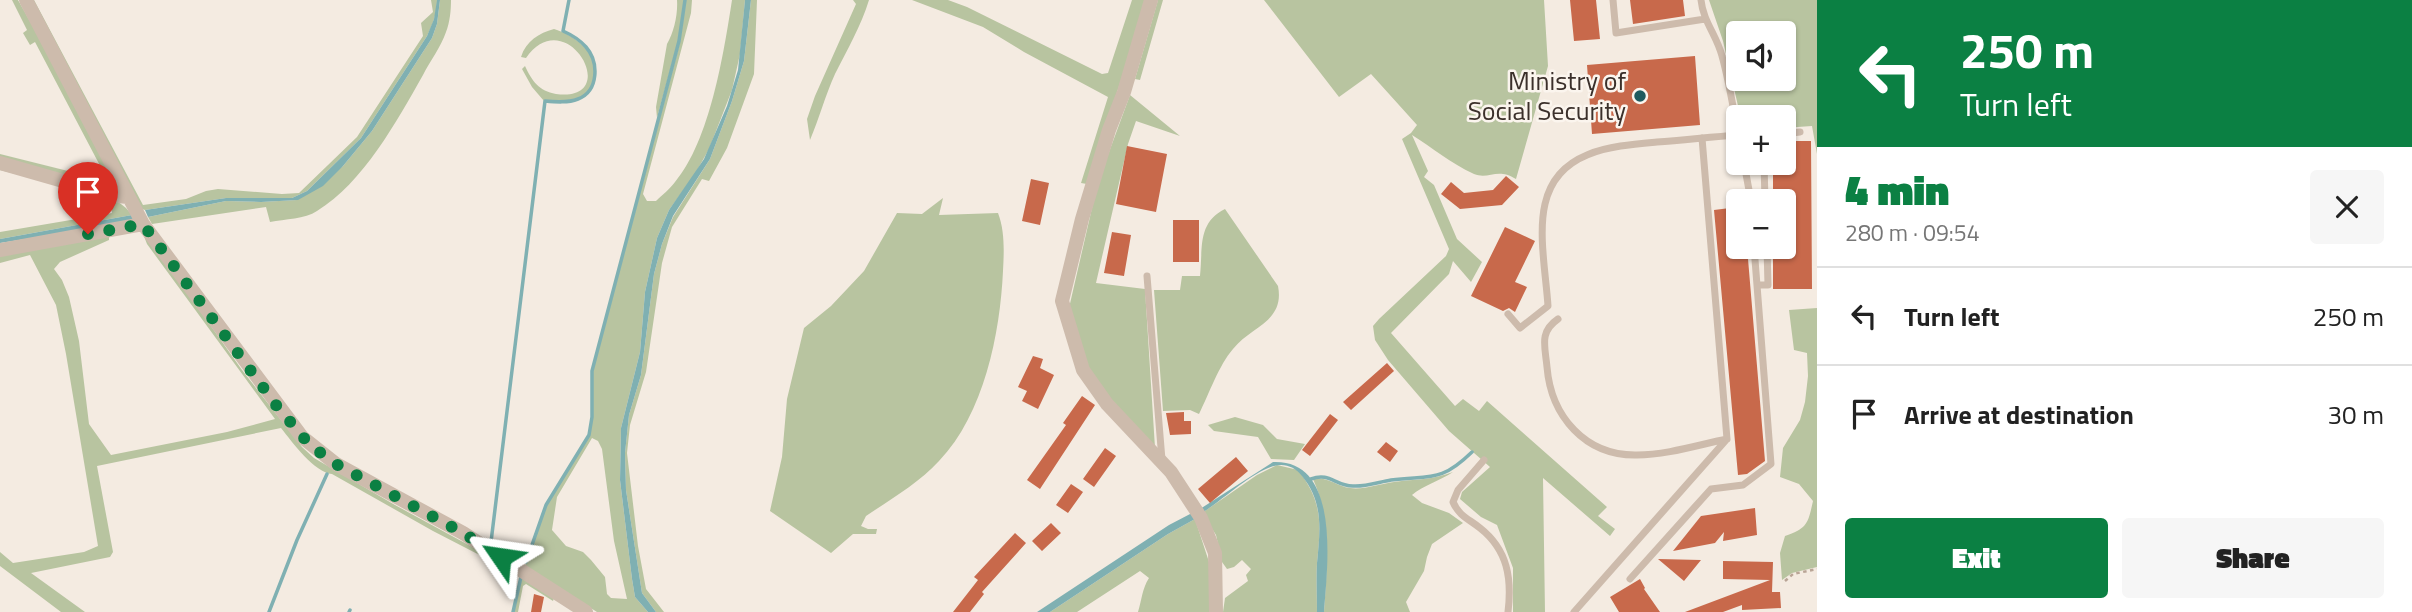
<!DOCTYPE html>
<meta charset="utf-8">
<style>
body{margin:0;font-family:"Titillium Web",sans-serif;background:#f6f6f6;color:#222;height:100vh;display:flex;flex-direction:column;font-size:26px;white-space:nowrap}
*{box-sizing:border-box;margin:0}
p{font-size:23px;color:#767676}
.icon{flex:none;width:38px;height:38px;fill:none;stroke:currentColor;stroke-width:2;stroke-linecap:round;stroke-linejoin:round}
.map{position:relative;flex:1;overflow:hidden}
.side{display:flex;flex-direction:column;background:#fff;width:595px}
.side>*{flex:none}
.guide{background:#0b8043;color:#fff;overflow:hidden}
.controls{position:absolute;left:1726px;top:21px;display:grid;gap:14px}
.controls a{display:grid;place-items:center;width:70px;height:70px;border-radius:7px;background:#fff;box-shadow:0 2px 5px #0004;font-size:35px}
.pin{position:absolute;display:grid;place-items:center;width:60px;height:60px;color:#fff;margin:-72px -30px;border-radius:50% 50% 50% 0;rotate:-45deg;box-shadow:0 0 7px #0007}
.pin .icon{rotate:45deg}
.me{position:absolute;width:77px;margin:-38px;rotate:302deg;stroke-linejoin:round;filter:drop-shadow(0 0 5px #0008)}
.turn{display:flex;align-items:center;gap:24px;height:147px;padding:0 28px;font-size:32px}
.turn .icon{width:91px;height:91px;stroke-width:2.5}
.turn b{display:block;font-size:49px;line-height:60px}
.round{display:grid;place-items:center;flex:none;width:74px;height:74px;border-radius:7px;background:#f6f6f6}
.headline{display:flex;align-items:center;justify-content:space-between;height:119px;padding:0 28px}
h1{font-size:42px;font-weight:800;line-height:52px;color:#0b8043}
.cta{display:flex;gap:14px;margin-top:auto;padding:14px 28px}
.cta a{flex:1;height:80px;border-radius:7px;background:#0b8043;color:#fff;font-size:28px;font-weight:800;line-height:80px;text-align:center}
.cta a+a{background:#f6f6f6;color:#222}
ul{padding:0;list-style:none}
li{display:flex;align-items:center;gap:21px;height:98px;padding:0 28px;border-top:2px solid #e0e0e0}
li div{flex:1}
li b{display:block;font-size:26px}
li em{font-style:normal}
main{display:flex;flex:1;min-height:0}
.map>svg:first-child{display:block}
</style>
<main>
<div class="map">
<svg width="1817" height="612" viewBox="0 0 1817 612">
<rect width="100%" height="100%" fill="#f4ebe1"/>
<path fill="#b8c4a0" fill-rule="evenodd" d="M12 0H18L57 69 116 186 111 191 0 160V154L100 179 102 182 107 179 35 42 30 45 23 33 27 30Z
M32 0H34L143 205 186 199 206 191 218 189 282 194 299 193 357 137 423 36 421 23 433 12 431 0H437C437 13 433 24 427 36L361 138 307 191 292 198H226L145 210 142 209Z
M440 0H451C451 10 450 22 446 32 441 47 430 61 423 75 397 121 363 183 317 211 305 219 285 219 270 222L266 207 152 224 148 217 226 201 261 202 297 200 343 166 372 131 432 38 437 24Z
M677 0H684L678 41 657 118 656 107 667 44C674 32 678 14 677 0Z
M686 0H692L691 13 643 194 647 201H656C662 195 670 189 675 182 710 141 724 52 732 0H745L740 54 732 90 709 149 695 174 669 210 657 238 645 292 640 352 621 428 620 480 632 579 635 597 648 612H597L525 566 547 505 590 435 592 417 593 371 680 42ZM592 438 598 441 602 449 614 541 627 599 611 598 607 594 605 577 591 560 583 552 566 546 552 530 557 497Z
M751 0H757L754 74 727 148 709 181 702 179 672 227 662 263 646 372 630 425 627 453 638 546 646 589 664 612H656L642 593 626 490 625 453 629 415 641 375 654 274 662 244 673 217 710 159 732 101 744 61Z
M853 0H869C861 26 847 50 835 74 825 96 819 119 810 140L807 119 815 96 856 4Z
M912 0H948L967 7 1102 74 1108 73 1132 0H1146L1140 22 1087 184 1081 183 1108 97 1024 52 983 27Z
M1158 0H1163L1140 80 1135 79Z
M1264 0H1544L1548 66 1516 179C1497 167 1489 180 1474 174 1450 163 1433 148 1412 135L1428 171 1424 177 1434 185 1457 239 1482 262 1471 282 1453 261 1449 274 1391 333 1455 406 1463 399 1479 411 1487 401 1607 507 1598 516 1615 529 1610 536 1543 478 1545 612H1513V568L1497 525 1481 517 1460 499 1462 492 1490 467 1449 431 1388 360 1375 340 1373 326 1379 319 1446 256 1449 249 1402 139 1411 133 1417 125 1371 74 1339 97Z
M1709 0H1817V154L1812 126 1783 128V117H1770L1767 106 1739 110 1723 41ZM1738 33H1783V79H1738Z
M554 29C577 36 602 56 593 82 590 90 585 96 578 98 567 102 555 101 544 101L532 87 522 69 525 66C532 81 539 91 556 94 625 103 566 0 526 58L521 57C526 41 539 33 554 29Z
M1130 95 1180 136 1136 121 1128 144 1096 283 1145 289 1155 448 1089 375 1069 308 1098 182Z
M0 168 112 197 126 208 132 215 0 239V232L112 213 110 201 92 193 0 170Z
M943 198 939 215 998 213C1005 231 1004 252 1003 271 1000 334 984 414 939 461 919 483 891 499 866 516L861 526 868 529H877L876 534H853L831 553 770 511 782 457 787 399 804 328 831 306 864 271 897 213 922 214Z
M1225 209 1278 286C1285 322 1251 326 1233 349 1219 365 1209 394 1199 414L1190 410 1163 411 1154 290H1180L1182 276H1200C1203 248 1197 223 1225 209Z
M140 226 242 370 302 447 314 458 395 505 522 574 554 598 553 601 526 584 523 586 518 612H514L522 577 433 531 332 474C315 473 292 442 281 428L97 466 113 552 110 557 31 573 85 612H61L0 566V552L13 563 84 552 98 546 66 354 56 305 30 255 0 263V252L109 232V240L60 262 54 269 62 280 69 297 79 341 89 424 111 455 227 432 275 419 147 244Z
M1817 308V567L1792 573 1782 580 1780 553 1785 536C1808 528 1808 523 1813 501L1799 484 1780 477 1783 448 1800 420 1805 402 1808 376 1807 353 1794 350 1789 310Z
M1235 417 1263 425 1277 439 1305 444 1294 460 1271 459 1258 437 1214 431 1208 425Z
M1277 465 1298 470C1323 502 1321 524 1317 563 1316 579 1317 596 1317 612H1223L1225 598 1248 581 1246 575 1251 569 1242 560 1234 567 1227 569 1222 562 1216 535 1202 513 1257 475Z
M1453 472C1441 480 1422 486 1412 495L1422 503 1449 513 1463 523 1432 544 1427 557 1424 571 1406 602 1410 612H1324C1327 567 1332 521 1313 479 1327 476 1336 486 1350 488 1363 490 1380 484 1394 482 1415 479 1433 480 1453 472Z
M1195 519 1209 562 1210 612H1138C1142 599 1142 589 1149 578L1140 571 1077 612H1050L1168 534Z"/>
<path fill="#7fb0b2" d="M437 0H440L437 24 432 38 372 131 343 166 323 186 298 200 261 202 226 201 148 217 145 210 226 198H292L307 191 361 138 427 36 434 19Z
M745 0H751L744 61 732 101 710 159 673 216 662 244 654 274 641 375 629 415 625 453 626 490 642 593 656 612H648L635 597 632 579 620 480 621 428 640 352 645 292 657 238 669 210 704 159 727 106 738 70Z
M132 215 135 222 0 243V239Z
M1273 462C1342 459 1327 569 1324 612H1317C1317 596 1316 579 1317 563 1320 531 1324 503 1302 476 1295 467 1285 463 1274 466 1252 472 1223 500 1202 513L1200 509Z
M1192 513 1195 519 1168 534 1050 612H1037L1169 525Z"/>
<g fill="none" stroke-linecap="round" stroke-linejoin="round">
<path stroke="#7fb0b2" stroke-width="3.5" d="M569 0 563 31C572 35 580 40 586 47 599 62 599 91 578 99 568 103 556 102 545 101L491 542 526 562 546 505 589 435 592 417V371L679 41 685 0
M1311 479C1330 472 1335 486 1353 486 1365 487 1379 482 1391 480 1431 475 1440 483 1472 452
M269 612 297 540 327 474
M349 612 350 610
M513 612 521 577"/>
</g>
<path fill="#c8694b" d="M1570 0H1596L1600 39 1574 41Z
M1630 0H1683L1685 16 1633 24Z
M1695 56 1700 125 1592 134 1587 65Z
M1783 141H1811L1812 289H1773V247H1783V201H1773V163H1783Z
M1127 146 1167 154 1156 212 1116 204Z
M1506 176 1519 187 1502 205 1460 209 1441 194 1451 182 1464 193 1493 190Z
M1031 179 1049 183 1040 225 1022 221Z
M1738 207V247H1747L1765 461 1747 474 1738 475 1714 210Z
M1173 220H1199V262H1173Z
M1505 227 1535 241 1515 282 1527 287 1515 312 1509 308 1503 311 1471 296Z
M1112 232 1131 235 1124 276 1104 273Z
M1033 356 1043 359 1040 368 1054 375 1038 409 1022 401 1027 391 1018 387Z
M1387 363 1394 371 1351 410 1343 402Z
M1082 396 1095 405 1040 489 1027 480 1066 425 1063 423Z
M1184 412V421H1191V434L1170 435 1166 413Z
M1330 414 1338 420 1310 456 1302 450Z
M1386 442 1398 451 1390 462 1377 452Z
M1105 448 1116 456 1094 487 1083 479Z
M1236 457 1248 471 1210 503 1198 489Z
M1071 484 1083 492 1068 513 1056 505Z
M1755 508 1757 535 1723 541 1724 532 1715 543 1673 551 1701 516Z
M1051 523 1061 533 1042 551 1032 541Z
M1015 533 1026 543 982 592 984 594 970 612H953L978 580 974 577Z
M1658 559 1701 560 1684 581Z
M1723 561 1773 562 1772 592H1780L1781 608 1742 610V605L1723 612H1685L1770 580 1723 579Z
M1640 579 1645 588 1644 589 1660 612H1619L1610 597Z
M534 594 544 597 541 612H531Z"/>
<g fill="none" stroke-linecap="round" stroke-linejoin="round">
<path stroke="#b9a596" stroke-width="2.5" stroke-dasharray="3.5 3.5" stroke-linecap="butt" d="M1785 581 1793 574 1817 569"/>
<path stroke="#cdbbac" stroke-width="7" d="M1613 0 1616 33 1705 19
M1701 0C1703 21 1717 36 1722 56 1729 81 1733 107 1738 133
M1783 134 1800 132
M1744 163 1751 201
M1764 163 1765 201
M1147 276 1162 460
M1757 285H1768L1767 247
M1508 314 1520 328 1548 306C1546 275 1538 234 1545 204 1557 150 1612 146 1657 142 1684 140 1711 137 1738 135
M1558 319C1539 332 1545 346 1547 367 1551 416 1585 456 1637 455 1666 455 1698 445 1727 439
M1484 460 1458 490 1453 502C1459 516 1469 519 1480 528 1508 550 1512 579 1508 612
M1630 579 1711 489 1743 485 1771 464 1754 247
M1574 612 1727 439 1702 138"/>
<path stroke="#cdbbac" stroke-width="14" d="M26 0 143 224 302 437 336 464 463 533 586 612
M1151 0 1124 92 1109 130 1082 219 1062 301 1083 370 1107 404 1171 472 1201 518 1215 553 1216 612
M0 163 112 195 127 197
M0 250 143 224"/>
</g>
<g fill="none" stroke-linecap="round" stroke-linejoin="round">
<path stroke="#0b8043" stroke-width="12" stroke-dasharray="0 21.6" d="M88 234 143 224 276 405 310 445 336 464 463 533 501 557"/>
</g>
<circle fill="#1f5a5e" stroke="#fbf5ee" stroke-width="2.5" cx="1640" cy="96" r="7"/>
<g text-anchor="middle" stroke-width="5" stroke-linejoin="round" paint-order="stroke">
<g font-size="26" fill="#3b302b" stroke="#fbf5ee" text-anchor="end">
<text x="1626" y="90">Ministry of<tspan x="1626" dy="30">Social Security</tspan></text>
</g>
</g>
</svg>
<div class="controls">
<a><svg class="icon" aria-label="sound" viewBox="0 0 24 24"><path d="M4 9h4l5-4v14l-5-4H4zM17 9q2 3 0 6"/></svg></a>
<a>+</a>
<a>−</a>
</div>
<div class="pin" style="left:88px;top:234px;background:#d93025"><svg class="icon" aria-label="arrive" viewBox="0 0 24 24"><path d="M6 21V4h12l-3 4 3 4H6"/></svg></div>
<svg class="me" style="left:501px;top:557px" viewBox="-20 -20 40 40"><path d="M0-17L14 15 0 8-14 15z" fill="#0b8043" stroke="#fff" stroke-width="4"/></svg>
</div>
<section class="side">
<div class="guide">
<div class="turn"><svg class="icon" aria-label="left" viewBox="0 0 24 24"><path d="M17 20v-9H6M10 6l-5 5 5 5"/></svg><div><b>250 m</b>Turn left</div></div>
</div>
<div class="headline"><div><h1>4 min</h1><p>280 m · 09:54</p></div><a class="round"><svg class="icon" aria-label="close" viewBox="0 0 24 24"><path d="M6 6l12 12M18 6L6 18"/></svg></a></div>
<ul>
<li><svg class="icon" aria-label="left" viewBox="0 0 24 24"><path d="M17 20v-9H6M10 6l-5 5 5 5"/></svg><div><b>Turn left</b></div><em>250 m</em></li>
<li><svg class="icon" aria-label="arrive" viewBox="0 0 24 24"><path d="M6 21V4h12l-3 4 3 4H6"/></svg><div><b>Arrive at destination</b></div><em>30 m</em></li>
</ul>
<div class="cta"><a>Exit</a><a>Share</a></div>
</section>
</main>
